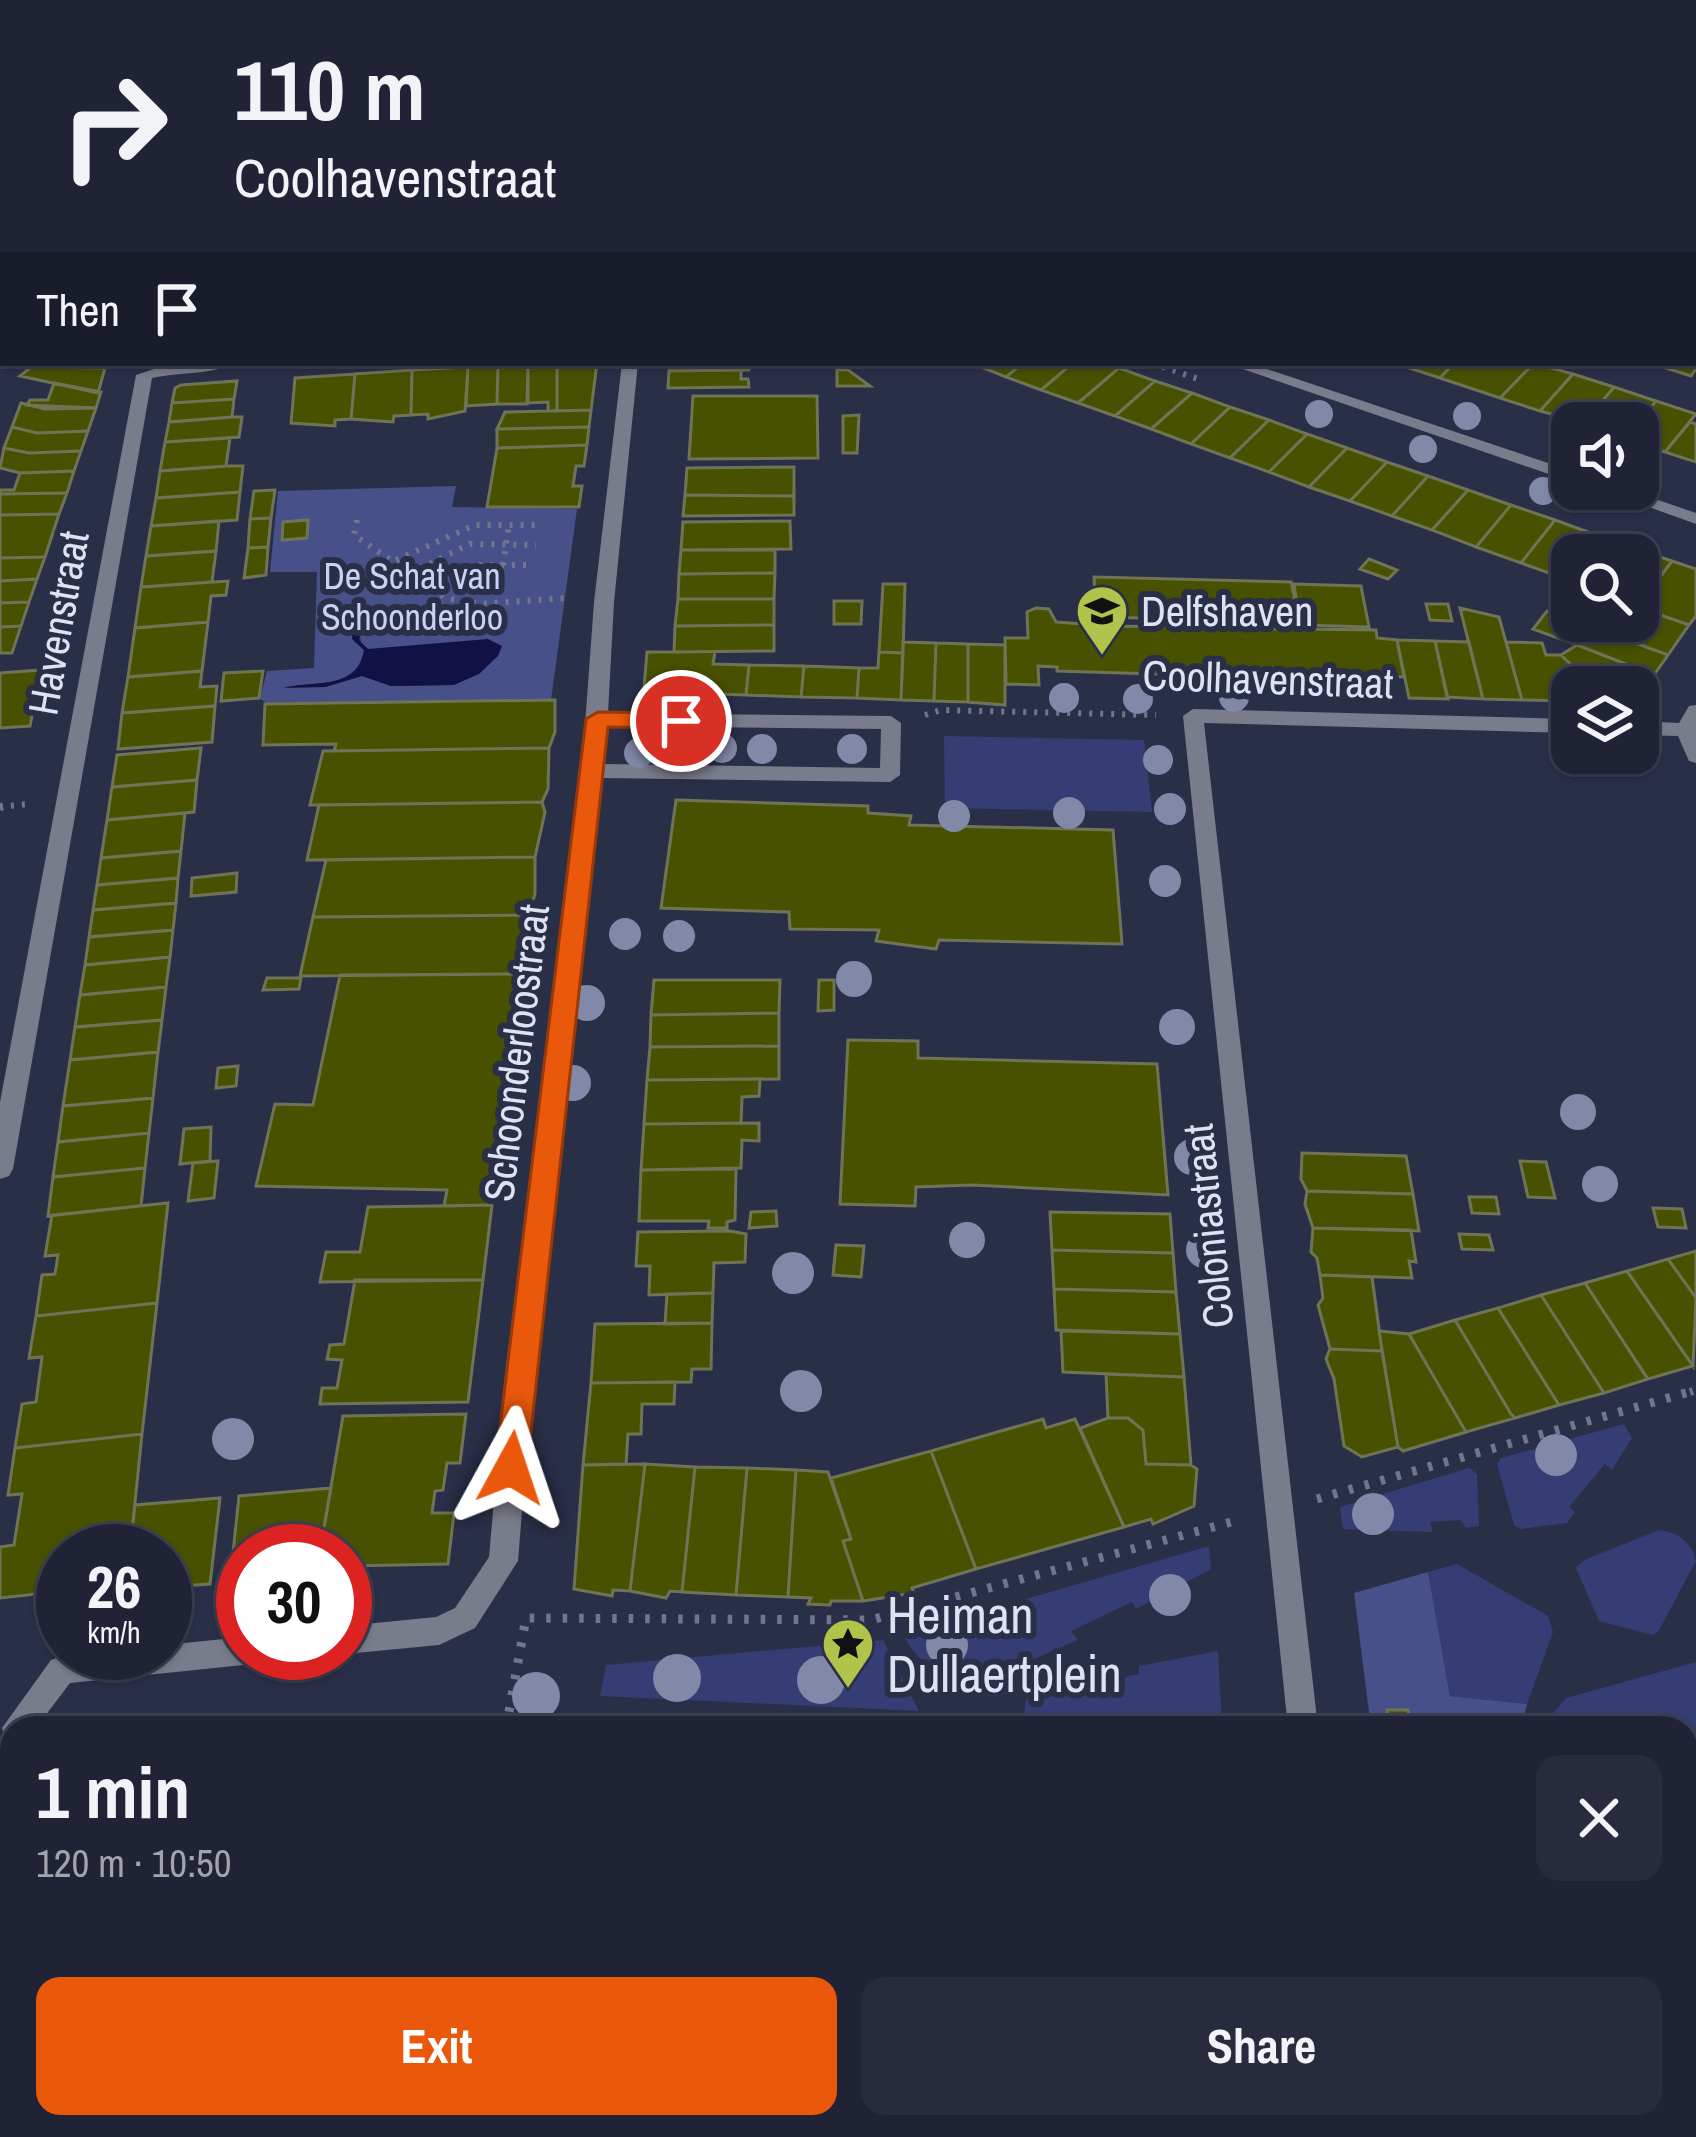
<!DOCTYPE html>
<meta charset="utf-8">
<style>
body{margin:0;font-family:"Archivo Narrow",sans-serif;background:#282b3e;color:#f1f3f6;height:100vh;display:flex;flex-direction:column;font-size:45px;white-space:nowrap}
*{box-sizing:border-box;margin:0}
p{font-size:39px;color:#a2a4ad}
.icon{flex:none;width:66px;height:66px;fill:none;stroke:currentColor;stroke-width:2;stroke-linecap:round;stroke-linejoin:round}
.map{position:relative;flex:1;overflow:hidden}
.drawer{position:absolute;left:0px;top:1716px;width:1698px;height:423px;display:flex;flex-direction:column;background:#202336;border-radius:36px 36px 0 0;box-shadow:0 3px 9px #0004,0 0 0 3px #3d4051}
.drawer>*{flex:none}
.banner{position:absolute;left:0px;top:0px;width:1698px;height:366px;box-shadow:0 3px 9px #0004,0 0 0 3px #3d4051;background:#202336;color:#f1f3f6;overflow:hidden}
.tools{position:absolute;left:1551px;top:402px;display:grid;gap:24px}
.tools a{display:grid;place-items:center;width:108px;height:108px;border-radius:24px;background:#202336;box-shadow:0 3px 9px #0004,0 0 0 3px #3d4051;font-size:60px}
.speed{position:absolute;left:36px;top:1524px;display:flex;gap:24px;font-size:60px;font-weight:700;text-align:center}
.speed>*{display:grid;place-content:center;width:156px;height:156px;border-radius:50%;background:#202336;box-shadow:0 3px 9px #0004,0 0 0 3px #3d4051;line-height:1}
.speed small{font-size:30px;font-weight:400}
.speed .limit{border:18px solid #d22;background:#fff;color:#111}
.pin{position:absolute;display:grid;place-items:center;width:102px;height:102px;color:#fff;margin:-51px;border:6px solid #fff;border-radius:50%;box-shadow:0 3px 12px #0007}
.me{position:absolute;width:132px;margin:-66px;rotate:5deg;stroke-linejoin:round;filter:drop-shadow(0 0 9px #0008)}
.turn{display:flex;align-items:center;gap:42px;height:252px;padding:0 36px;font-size:54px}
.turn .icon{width:156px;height:156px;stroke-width:2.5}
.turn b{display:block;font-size:84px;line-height:102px}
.then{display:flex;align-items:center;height:114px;padding:0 36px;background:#0003;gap:24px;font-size:45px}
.round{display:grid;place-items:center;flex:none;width:126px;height:126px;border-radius:24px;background:#282b3e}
.headline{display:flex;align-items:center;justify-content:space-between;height:204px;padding:0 36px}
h1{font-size:72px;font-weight:700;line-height:90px}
.action{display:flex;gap:24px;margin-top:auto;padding:24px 36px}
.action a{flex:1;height:138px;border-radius:24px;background:#ea580c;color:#fff;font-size:48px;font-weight:700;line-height:138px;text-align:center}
.action a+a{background:#282b3e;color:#f1f3f6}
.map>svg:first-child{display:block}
</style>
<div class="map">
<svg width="1696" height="2137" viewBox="0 0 1696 2137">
<rect width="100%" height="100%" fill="#2a2f48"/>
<path fill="#363d74" d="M944 736 1144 740 1152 812 945 808Z
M1624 1424 1632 1438 1612 1470 1605 1464 1569 1507 1575 1512 1567 1523 1520 1529 1514 1525 1497 1464 1501 1458Z
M1469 1468 1477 1474 1479 1526 1466 1528 1460 1520 1430 1522 1433 1532 1343 1529 1340 1507Z
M1659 1530C1676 1531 1693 1543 1696 1561L1658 1632 1653 1635 1599 1621 1576 1568 1584 1560Z
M1209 1546 1211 1569 1136 1609 1132 1602 1071 1631 1078 1640C1026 1662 942 1708 905 1638L912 1632Z
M1457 1564 1548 1616 1553 1632 1527 1704 1450 1696 1428 1572Z
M883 1640 919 1711 600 1696 606 1665Z
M1218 1651 1222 1725 1024 1715 1026 1698 1108 1674 1110 1680 1139 1674V1666Z
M1696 1662V1748L1686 1747V1728H1555L1553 1713 1566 1698Z"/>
<path fill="#48508a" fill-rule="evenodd" d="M456 486 452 507 577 509 551 700 267 703 260 699 267 671 314 668 317 572H270L278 491ZM342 612 357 623 362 646 453 685 391 686 362 676 325 687H286C314 681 358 690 364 650L353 640V625Z
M1428 1572 1450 1696 1527 1704 1521 1728H1371L1354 1593Z"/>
<path fill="#121146" d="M893 0H1643L1656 3H904Z
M347 609 361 631 359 640 368 649 488 639 502 646 498 656 479 674 454 685 391 686 362 676 325 687 284 688C312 680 358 691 364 650L352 639 353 625 341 610Z"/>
<path fill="#485100" stroke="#6e7455" stroke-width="3" d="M1695 284 1696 369 1691 376 1650 363H1695Z
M528 363 527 404H497L498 364Z
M528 363H557V411H548V402L528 403Z
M557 363H597L591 410 557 411Z
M670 363H750L749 370 669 371Z
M971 363H1023L1006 377Z
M1023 363H1073L1041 390 1006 377Z
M1073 363H1105L1119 368 1078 403 1041 390Z
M1394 363H1454L1440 378Z
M1454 363H1534L1500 398 1440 378Z
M1534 363 1573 374 1540 411 1500 398Z
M498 364 497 404 466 406 468 367Z
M31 367 105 368 98 393 20 376Z
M468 367 465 411 428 419V414L411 415 412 370Z
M1119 368 1155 381 1115 416 1078 403Z
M412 370 411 415 394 416 393 422 351 419 355 374Z
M741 370V379H748L749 387 668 388 669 371Z
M837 370H848L870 386H837Z
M355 374 351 419 335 420V426L291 423 295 378Z
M1573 374 1614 387 1584 423 1540 411Z
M237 381 234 399 172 403 175 388 181 385Z
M1155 381 1192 393 1151 429 1115 416Z
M54 383 101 392 96 408 27 405 30 400H48Z
M1614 387 1656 401 1638 423H1584Z
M1192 393 1230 407 1191 444 1151 429Z
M693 396H817L818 458 689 459Z
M234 399 232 417 169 422 172 403Z
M1656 401 1696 414 1665 452 1638 443V423Z
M21 403 45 409 96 408 88 431 37 433 12 427Z
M1230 407 1269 420 1230 458 1191 444Z
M591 410 589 427 497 429 505 412Z
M859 415 857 453H843V416Z
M232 417H242L239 437 165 442 169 422Z
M1269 420 1307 434 1269 472 1230 458Z
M1690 422 1696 424V462L1665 452Z
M12 427 37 433 88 431 81 451 29 453 4 448Z
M589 427 587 445 497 448V429Z
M1307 434 1347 448 1309 487 1269 472Z
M230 438 226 466 160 471 165 442Z
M587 445 584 466H576L573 486H582L579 507H487L497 448Z
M4 448 29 453 81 451 74 471 20 473 0 468Z
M1347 448 1387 462 1350 501 1309 487Z
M1387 462 1428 476 1392 516 1350 501Z
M226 466H243L240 492 156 498 160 471Z
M794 467V496L685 495 687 468Z
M74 471 67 493 0 494 1 490H14L20 473Z
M1428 476 1468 490 1432 530 1392 516Z
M275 490 271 518 250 519 254 491Z
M1468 490 1511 505 1476 547 1432 530Z
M240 492 237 520 151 526 156 498Z
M67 493 59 514 0 515V494Z
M685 495 794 496V515L683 516Z
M1511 505 1555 520 1521 563 1476 547Z
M59 514 45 557 0 558V515Z
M271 518 268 547 248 548 250 519Z
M308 520 307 538 282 540 283 522Z
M1555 520 1599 536 1584 555H1572V571L1566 579 1521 563Z
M219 521 216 551 146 556 151 526Z
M790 521 791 549 681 550 683 522Z
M1599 536 1634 548 1629 555H1584Z
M268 547 266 575 244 578 248 548Z
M1634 548 1672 561 1641 603 1638 555H1629Z
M681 550H775V573L679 574Z
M216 551 212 582 141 587 146 556Z
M45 557 37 579 0 581V558Z
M1369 559 1397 570 1388 579 1360 569Z
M1672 561 1696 569V616L1689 625 1638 607Z
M775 573 774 599H678L679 574Z
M1094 577 1291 582 1300 623 1208 620 1209 629 1186 628 1185 619 1096 617Z
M37 579 29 602 0 603V581Z
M228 581 226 595 211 596 208 622 135 628 141 587Z
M883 584H905L903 653 879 652Z
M1294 584 1361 586 1369 627 1300 625Z
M678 599H774V625L675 626Z
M834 601H862L861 624H834Z
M29 602 21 626 0 627V603Z
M1426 604H1448L1452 621 1430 620Z
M1638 607 1689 625 1668 655 1614 635 1625 621H1638Z
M1036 608 1049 609 1056 622 1113 626 1376 630 1377 638 1397 640 1404 677 1385 676 1386 681 1057 671V667L1038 666 1039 685 1006 684 1005 638H1028L1027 612Z
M1460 608 1499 617 1522 700 1483 699Z
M1547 611 1572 621 1590 626 1577 645 1533 629Z
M208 622 202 671 128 677 135 628Z
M774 625V651L674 652 675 626Z
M21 626 12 653H0V627Z
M1590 626 1614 635 1668 655 1654 675 1577 645Z
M1397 640 1435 641 1448 699 1409 698Z
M1435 641 1469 642 1483 699 1447 697Z
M903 642 936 643 934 701 901 700Z
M1506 642 1542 643 1546 655H1561L1594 687H1572V701L1522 700Z
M936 643 968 644V702L934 701Z
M968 644 1005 645V705L968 702Z
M1577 645 1654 675 1638 697V687H1594L1561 655Z
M647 652H715L713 664 749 665 746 695 650 692 644 688Z
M879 652 903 653 901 700 857 698 859 668H878Z
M749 665 804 666 801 697 746 695Z
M804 666 859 668 857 698 801 697Z
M41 670 30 726 0 728V673Z
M202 671 200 687 217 686 215 706 122 713 128 677Z
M263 671 259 698 221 701 224 673Z
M555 700V732L549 748 334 751 336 744 263 745 265 704Z
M215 706 212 742 118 749 122 713Z
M201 748 197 780 112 787 117 755Z
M549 748 548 789 542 802 310 805 323 751Z
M197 780 194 812 107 820 112 787Z
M676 800 868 806V813L911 816 909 825 1113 830 1122 944 939 940 936 949 876 941 879 930 790 929 789 912 661 908Z
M542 802 545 812 535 857 307 860 319 805Z
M185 813 181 851 101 858 107 820Z
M181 851 178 878 97 885 101 858Z
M535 857V894L528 915 313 917 326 860Z
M237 873 236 892 191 896 192 878Z
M178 878 176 903 93 910 97 885Z
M176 903 173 930 89 937 93 910Z
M528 915V953L521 974 300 976 313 917Z
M173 930 170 957 85 965 89 937Z
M170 957 166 987 80 995 85 965Z
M521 974 520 980H524L512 1080H507L492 1205 444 1206 447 1190 256 1186 275 1104 313 1105 340 975Z
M267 978H301L299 989 263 990Z
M654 980H780L779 1013 651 1015Z
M819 980H834V1010L818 1011Z
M166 987 162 1020 75 1027 80 995Z
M779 1013V1046L650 1047 651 1015Z
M162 1020 158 1052 70 1060 75 1027Z
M848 1040 918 1041V1058L1157 1064 1168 1195 972 1185 916 1187 915 1206 840 1204Z
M779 1046V1079L647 1080 650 1047Z
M158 1052 153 1098 63 1106 70 1060Z
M238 1066 236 1086 216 1088 218 1068Z
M760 1079 759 1096 742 1097 741 1123 644 1124 647 1080Z
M153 1098 149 1133 58 1142 63 1106Z
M759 1123V1141L742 1140 741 1168 641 1170 644 1124Z
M211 1127 210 1161 180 1164 184 1129Z
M149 1133 145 1168 53 1177 58 1142Z
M1302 1153 1406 1156 1413 1194 1307 1191 1301 1179Z
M218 1161 214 1198 188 1201 193 1163Z
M1520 1161 1546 1162 1555 1198 1528 1197Z
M145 1168 141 1206 48 1216 53 1177Z
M736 1169 735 1220 727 1222V1228H708L709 1221H639L641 1170Z
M1307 1191 1413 1194 1419 1231 1313 1228 1305 1204Z
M1469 1197H1496L1499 1214 1472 1213Z
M168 1203 157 1303 36 1316 42 1275 55 1274 58 1255 45 1256 52 1215Z
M492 1205 483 1280 320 1282 326 1252H360L368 1207Z
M1653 1208 1682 1209 1686 1228 1658 1227Z
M776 1211 777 1226 749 1228 751 1212Z
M1050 1212 1170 1214 1173 1253 1052 1250Z
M1313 1228 1411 1230 1416 1262 1409 1261 1412 1278 1320 1275 1317 1258 1311 1252Z
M730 1231 746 1234 745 1262 714 1263 713 1293 649 1295 650 1266H636L638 1232Z
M1459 1234 1489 1235 1493 1250 1462 1249Z
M836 1245 864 1246 861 1277 833 1275Z
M1052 1250 1173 1253 1176 1292 1054 1289Z
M1696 1251V1298L1668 1259Z
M1668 1259 1696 1298 1693 1366 1627 1271Z
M1627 1271 1693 1366 1648 1379 1585 1283Z
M1320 1275 1372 1277 1382 1351 1330 1349 1318 1305 1323 1298Z
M355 1280H483L468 1402 320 1404 322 1388H337L342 1360 327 1359 330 1345 344 1344Z
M1585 1283 1645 1375 1648 1379 1604 1393 1541 1295Z
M1054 1289 1176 1292 1180 1334 1056 1330Z
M713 1293 712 1323 665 1324 667 1294Z
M1541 1295 1604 1393 1559 1405 1498 1308Z
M157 1303 142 1434 15 1448 22 1404 36 1402 42 1357 29 1358 36 1316Z
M1498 1308 1559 1405 1515 1418 1511 1414 1455 1320Z
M1455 1320 1511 1414 1515 1418 1466 1432 1409 1334Z
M712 1323 711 1369H692L691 1382 591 1383 595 1324Z
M1061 1331 1180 1334 1184 1377 1063 1372Z
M1379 1331 1409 1334 1466 1432 1403 1451 1398 1447Z
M1330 1349 1382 1351 1398 1447 1362 1457 1344 1446 1334 1379 1326 1359Z
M1106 1374 1184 1377 1191 1465 1146 1464 1143 1430 1128 1418H1108Z
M675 1382 674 1404H642L641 1434H628L626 1464 583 1465 591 1383Z
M466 1414 460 1463H447L443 1490 435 1491 432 1513H454L448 1564 345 1566V1551H320L343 1416Z
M1108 1418H1128L1143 1430 1146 1464 1191 1465 1197 1469 1194 1506 1153 1524 1151 1519 1124 1527 1080 1428Z
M1043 1419 1046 1428 1075 1419 1124 1527 976 1569 931 1451Z
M142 1434 130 1551H63V1591L0 1598V1547L14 1545 22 1494 8 1495 15 1448Z
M931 1451 976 1569 912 1588 914 1593 863 1601 843 1541 851 1539 831 1478Z
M645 1464 695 1467 682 1592 670 1591 666 1598 630 1591Z
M645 1464 630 1591 613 1590 612 1596 574 1589 583 1465Z
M695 1467 747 1468 736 1595 682 1592Z
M747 1468 796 1470 788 1597 736 1595Z
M796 1470 828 1472 851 1539 843 1541 863 1601H831L830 1605 808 1604 811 1598 788 1597Z
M331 1488 320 1551H243V1580L230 1581 239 1496Z
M220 1498 210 1584 181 1586 178 1608 165 1609V1551H130L135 1505Z
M1387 1710H1408L1410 1728H1389Z
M1686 2006H1696V2137H1174L1173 2127H1686Z
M36 2127H247L244 2137H32Z
M247 2127H462L459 2137H244Z
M531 2127H777L776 2137H529Z"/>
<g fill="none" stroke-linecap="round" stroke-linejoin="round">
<path stroke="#71768c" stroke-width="4.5" stroke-dasharray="1.5 6" stroke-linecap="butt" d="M1671 0 1684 3"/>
<path stroke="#71768c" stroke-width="6" stroke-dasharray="3 8" stroke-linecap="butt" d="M1152 363 1201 380
M357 520 354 535 446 598 480 604 567 598
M396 560 475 525H542
M479 565H530
M503 565 509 525
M410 573 470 544 536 545
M925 715 941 710 1156 715
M0 807 28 804"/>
<path stroke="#71768c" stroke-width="8" stroke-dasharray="3 9" stroke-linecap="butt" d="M0 807 6 806
M1690 1392 1696 1390"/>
<path stroke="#71768c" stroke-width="9" stroke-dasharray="4.5 12" stroke-linecap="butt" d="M1317 1499 1696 1390
M506 1728 526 1618 871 1620 1239 1520
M480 2137 483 2127"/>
<path fill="#797c8a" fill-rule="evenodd" d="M851 2127H885L886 2137H850Z"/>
<path fill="#797c8a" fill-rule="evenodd" d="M210 0H224L226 3H212Z
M786 0H807L809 3H788Z
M0 17H3V25H0Z
M1695 257H1696V267H1695Z
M0 285H3V295H0Z
M172 363H234C214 375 177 372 152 378L13 1169 9 1176 0 1179V1102L136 375Z
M622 363H638L614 602 608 713 891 716 901 723 900 775 890 782 601 778 533 1375 518 1561 475 1628 439 1645 345 1654V1626L436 1617 455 1608 489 1557 505 1375 581 776 578 771 582 766 594 602ZM607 726 881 729 880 768 603 764Z
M1225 363H1249L1572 471V482Z
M1599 489H1626L1696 513V524Z
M1696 705V763L1689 761 1678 736 1638 735V721L1679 723 1689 706Z
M1193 709 1572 719V733L1204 723 1318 1728H1288L1183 716Z
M243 1637V1653H257L254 1661 243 1665 70 1683 36 1728H12V1741L6 1739 2 1728 51 1660 62 1656 165 1653V1645Z
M0 1740 12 1743V1773L0 1770Z
M1686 1840H1696V1872H1686Z
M12 1932V1992L0 1998V1938Z"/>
</g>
<g fill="#8288a7">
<circle cx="1319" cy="414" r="14"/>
<circle cx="1467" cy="416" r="14"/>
<circle cx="1423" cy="449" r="14"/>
<circle cx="1543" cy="491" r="14"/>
<circle cx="1234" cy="697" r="15"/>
<circle cx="1064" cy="698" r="15"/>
<circle cx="1138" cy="699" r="15"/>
<circle cx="685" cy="747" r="15"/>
<circle cx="722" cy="748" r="15"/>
<circle cx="762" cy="749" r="15"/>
<circle cx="852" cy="749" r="15"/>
<circle cx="639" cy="753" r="15"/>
<circle cx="1158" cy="760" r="15"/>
<circle cx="1170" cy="809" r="16"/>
<circle cx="1069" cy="813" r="16"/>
<circle cx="954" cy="816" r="16"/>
<circle cx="1165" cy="881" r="16"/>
<circle cx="625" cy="934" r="16"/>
<circle cx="679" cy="936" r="16"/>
<circle cx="854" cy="979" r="18"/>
<circle cx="587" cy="1003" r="18"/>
<circle cx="1177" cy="1027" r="18"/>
<circle cx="573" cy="1083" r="18"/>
<circle cx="1578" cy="1112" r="18"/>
<circle cx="1192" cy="1157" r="18"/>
<circle cx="1600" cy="1184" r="18"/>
<circle cx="967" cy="1240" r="18"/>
<circle cx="1204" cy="1250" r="18"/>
<circle cx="793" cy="1273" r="21"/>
<circle cx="801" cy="1391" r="21"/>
<circle cx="233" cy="1439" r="21"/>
<circle cx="1556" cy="1455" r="21"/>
<circle cx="1373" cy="1514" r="21"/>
<circle cx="1170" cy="1595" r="21"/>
<circle cx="947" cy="1645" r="21"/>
<circle cx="677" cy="1678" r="24"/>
<circle cx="821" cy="1680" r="24"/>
<circle cx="536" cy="1696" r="24"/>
</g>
<path fill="#ea580c" stroke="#983908" stroke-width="3" d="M598 712 681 713 693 721 681 728 608 727 527 1468 522 1478 511 1482 500 1478 495 1468 586 719Z"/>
<defs>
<g id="school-pin" transform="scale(2.7)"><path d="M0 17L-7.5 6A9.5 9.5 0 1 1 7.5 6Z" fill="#b2c34c" stroke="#2a2f48"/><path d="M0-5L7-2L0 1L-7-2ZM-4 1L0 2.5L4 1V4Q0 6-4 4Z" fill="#111"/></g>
<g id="sight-pin" transform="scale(2.7)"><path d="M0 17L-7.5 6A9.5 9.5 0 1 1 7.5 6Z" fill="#b2c34c" stroke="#2a2f48"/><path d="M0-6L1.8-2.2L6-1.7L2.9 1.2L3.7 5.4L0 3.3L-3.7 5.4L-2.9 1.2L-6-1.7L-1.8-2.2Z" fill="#111"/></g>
</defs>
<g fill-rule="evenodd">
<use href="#school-pin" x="1102" y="611"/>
<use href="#sight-pin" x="848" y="1644"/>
</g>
<g text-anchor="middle" stroke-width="12" stroke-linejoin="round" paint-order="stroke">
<g font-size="36" fill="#cad1f4" stroke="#2a2f48">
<text x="412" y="589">De Schat van<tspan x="412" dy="41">Schoonderloo</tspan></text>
</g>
<g font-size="42" fill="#dee2f3" stroke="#2a2f48" text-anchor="start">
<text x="1141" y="626">Delfshaven</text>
</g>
<g font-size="42" fill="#dee2f3" stroke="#2a2f48">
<text transform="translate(58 623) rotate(-80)" y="15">Havenstraat</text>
<text transform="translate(1268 679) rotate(2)" y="15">Coolhavenstraat</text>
<text transform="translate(516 1053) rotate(-83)" y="15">Schoonderloostraat</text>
<text transform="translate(1208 1226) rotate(-96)" y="15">Coloniastraat</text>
</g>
<g font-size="51" fill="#dee2f3" stroke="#2a2f48" text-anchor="start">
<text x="887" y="1633">Heiman<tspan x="887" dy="59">Dullaertplein</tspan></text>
</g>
</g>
</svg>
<div class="tools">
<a><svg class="icon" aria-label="sound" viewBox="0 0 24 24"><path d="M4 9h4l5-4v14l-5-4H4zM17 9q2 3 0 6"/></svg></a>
<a><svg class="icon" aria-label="search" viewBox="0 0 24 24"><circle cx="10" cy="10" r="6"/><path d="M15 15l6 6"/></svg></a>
<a><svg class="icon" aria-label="layers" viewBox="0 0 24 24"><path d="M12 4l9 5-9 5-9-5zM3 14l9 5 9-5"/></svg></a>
</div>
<div class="speed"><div>26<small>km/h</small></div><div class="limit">30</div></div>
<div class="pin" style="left:681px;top:721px;background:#d93025"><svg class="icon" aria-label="arrive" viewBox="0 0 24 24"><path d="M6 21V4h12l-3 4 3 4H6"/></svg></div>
<svg class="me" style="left:511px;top:1468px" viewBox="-20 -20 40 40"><path d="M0-17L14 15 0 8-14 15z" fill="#ea580c" stroke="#fff" stroke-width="4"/></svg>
<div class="banner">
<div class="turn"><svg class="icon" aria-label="right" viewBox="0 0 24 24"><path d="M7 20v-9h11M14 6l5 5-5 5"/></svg><div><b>110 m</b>Coolhavenstraat</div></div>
<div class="then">Then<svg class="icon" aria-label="arrive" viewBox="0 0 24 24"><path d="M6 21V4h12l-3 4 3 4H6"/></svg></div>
</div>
<section class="drawer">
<div class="headline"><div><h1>1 min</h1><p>120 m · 10:50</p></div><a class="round"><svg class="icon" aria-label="close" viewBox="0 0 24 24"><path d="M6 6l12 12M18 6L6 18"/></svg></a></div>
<div class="action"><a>Exit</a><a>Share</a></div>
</section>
</div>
